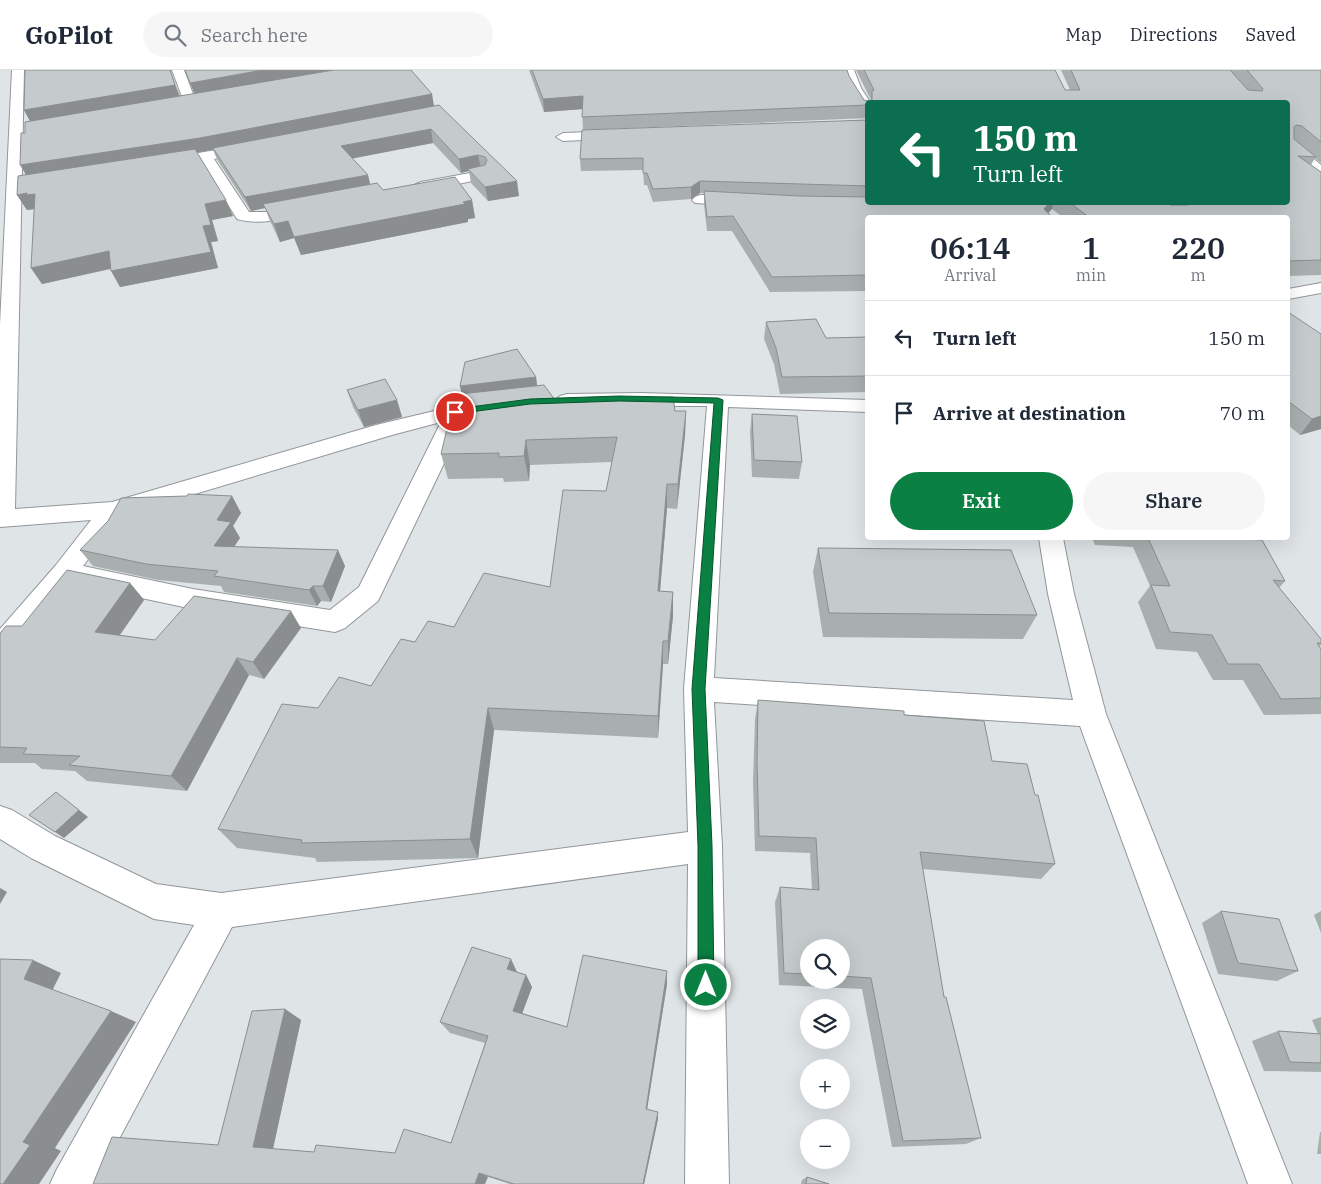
<!DOCTYPE html>
<meta charset="utf-8">
<style>
body{margin:0;font-family:"IBM Plex Serif",serif;background:#f6f6f7;color:#1f2937;height:100vh;display:flex;flex-direction:column;font-size:19px;white-space:nowrap}
*{box-sizing:border-box;margin:0}
p{font-size:16px;color:#747a83}
.icon{flex:none;width:28px;height:28px;fill:none;stroke:currentColor;stroke-width:2;stroke-linecap:round;stroke-linejoin:round}
.map{position:relative;flex:1;overflow:hidden}
.details{position:absolute;left:865px;top:145px;width:425px;height:325px;display:flex;flex-direction:column;background:#fff;border-radius:5px;box-shadow:0 5px 20px #0002}
.details>*{flex:none}
.top-card{position:absolute;left:865px;top:30px;width:425px;height:105px;border-radius:5px;box-shadow:0 5px 20px #0002;background:#0b6e4f;color:#fff;overflow:hidden}
.buttons{position:absolute;left:800px;top:869px;display:grid;gap:10px}
.buttons a{display:grid;place-items:center;width:50px;height:50px;border-radius:50%;background:#fff;box-shadow:0 5px 20px #0002;font-size:25px}
.pin{position:absolute;display:grid;place-items:center;width:42px;height:42px;color:#fff;margin:-21px;border:2px solid #fff;border-radius:50%;box-shadow:0 1px 5px #0007}
.me{position:absolute;width:55px;margin:-28px;rotate:0deg;stroke-linejoin:round;filter:drop-shadow(0 0 4px #0008)}
.turn{display:flex;align-items:center;gap:18px;height:105px;padding:0 25px;font-size:22px}
.turn .icon{width:65px;height:65px;stroke-width:2.5}
.turn b{display:block;font-size:35px;line-height:42px}
.eta{display:flex;justify-content:space-evenly;align-items:center;height:85px;text-align:center}
.eta b{font-size:30px;font-weight:600;line-height:35px}
.button{display:flex;gap:10px;margin-top:auto;padding:10px 25px}
.button a{flex:1;height:58px;border-radius:30px;background:#0b8043;color:#fff;font-size:20px;font-weight:600;line-height:58px;text-align:center}
.button a+a{background:#f6f6f7;color:#1f2937}
ul{padding:0;list-style:none}
li{display:flex;align-items:center;gap:15px;height:75px;padding:0 25px;border-top:1px solid #e0e1e3}
li div{flex:1}
li b{display:block;font-size:19px}
li em{font-style:normal}
header{display:flex;align-items:center;gap:30px;box-sizing:border-box;height:70px;padding:0 25px;background:#fff;border-bottom:1px solid #e0e1e3}
header strong{font-size:24px}
nav{display:flex;gap:28px;margin-inline-start:auto;font-size:18px}
.search{width:350px;height:45px;background:#f6f6f7;display:flex;align-items:center;gap:12px;box-sizing:border-box;padding:0 18px;border-radius:28px;color:#747a83;font-size:19px}
.map>svg:first-child{display:block}
</style>
<header>
<strong>GoPilot</strong>
<div class="search"><svg class="icon" aria-label="search" viewBox="0 0 24 24"><circle cx="10" cy="10" r="6"/><path d="M15 15l6 6"/></svg>Search here</div>
<nav><a>Map</a><a>Directions</a><a>Saved</a></nav>
</header>
<div class="map">
<svg width="1321" height="1114" viewBox="0 0 1321 1114">
<rect width="100%" height="100%" fill="#dfe4e7"/>
<g fill="none" stroke-linecap="round" stroke-linejoin="round">
<g stroke="#92969a" stroke-width="2">
<path id="minor" d="M12 0H24L15 439 112 432 376 355 455 336 489 331 497 332 500 337 497 342 464 347 460 360 378 531 345 558 335 562 193 539 71 513 10 586 0 589V559L56 495 91 450 0 457V255ZM441 352 359 517 330 540 193 519 83 496 121 446 392 365Z
M172 0H184L196 32 194 35H186L184 32Z
M842 0H854L861 18 870 32H868V43L863 42 849 18Z
M619 61 626 65 624 68 563 71 556 67 563 63Z
M1288 70 1293 71 1321 95V106L1316 105 1288 81Z
M251 74 256 75 258 78 256 81 214 89 249 142H266L305 134 311 136 313 139 311 142C286 148 262 156 237 149L201 91 163 97 158 96 156 93 158 90 163 89Z
M481 101 486 102 488 105 486 108 421 122 416 120 413 117 416 114 421 112Z
M700 125 742 126 747 128 750 131 747 134 742 136 695 133 692 130 695 127Z
M1321 213V223L1288 229V219Z
M642 323 868 330V342L728 337 714 608 1073 630 1048 524 1039 468H1063L1074 524 1106 644 1292 1114H1248L1080 656 714 632 722 776 729 1114H685L688 794 232 857 95 1114H50L57 1099 194 855 154 849 142 843 31 788 0 769V736L12 740 55 766 156 814 221 823 688 762 684 619 707 336H567L560 334 556 330 560 326 567 324Z"/>
</g>
<use href="#minor" fill="#fff" fill-rule="evenodd"/>
</g>
<path fill="#a9afaf" fill-rule="evenodd" d="M25 0H171L170 1 180 26 432 24 434 36 439 35 519 126 488 131 471 113 469 101 461 103 433 73 352 88 368 105 370 114 383 120 472 130 475 148 468 149V152L301 185 294 168 280 172 270 151 265 138 251 141 218 91 213 80 197 82 233 146 212 150 218 171 211 172 218 198 120 217 111 199 42 214 31 198 34 139 27 140 17 125 25 105V63L30 51 24 40Z
M529 0H847L849 6 864 30 870 31 871 30 856 0H1055L1065 20H1070L1061 0H1230L1238 10 1230 0H1321V93L1315 88 1311 95 1321 102V205L1288 206V148H1064L1052 139 868 148V221L770 222 732 161H707L704 135V123H700L691 129 653 132 647 115H644L643 100 581 101 580 89 868 50V132H1168L1170 135H1172L1170 132H1288V32H868V48L583 60 582 39 544 42Z
M1288 242 1321 359 1300 365 1288 355Z
M766 252 826 268 868 267V322L780 324 774 294 764 269Z
M536 307 537 315 555 330 675 341H686L685 365 677 439 667 438 660 521 673 522V546L668 594H663L658 668 494 660 478 788 317 792 315 788 237 778 218 759 318 638 371 616 415 572 454 557 550 517 606 421 612 392 530 395 529 411 504 412 503 408 448 409 441 384 462 324 460 316Z
M347 320 397 330 402 347 364 357 353 337Z
M752 344 802 392 799 409 752 407 750 361Z
M232 426 241 443 233 456 240 468 234 476 345 496 331 532 321 531 317 536 224 522 221 516 158 510 93 496 80 480Z
M1092 468H1224L1285 511 1279 518 1321 569V575L1319 577 1321 579V644L1264 645 1243 610H1213L1197 582 1156 579 1138 532 1150 516 1133 477 1095 475Z
M818 478 1037 545 1023 569 823 567 813 502Z
M130 513 144 530 120 565 155 570 301 558 264 609 249 605 187 721 87 711 75 701 42 699 35 693H0V563L22 556Z
M758 630 904 645 992 691 1035 725 1055 794 1041 809 922 799 944 927 981 1068 966 1074 892 1077 862 919 779 915 775 832 780 817 812 819 810 783 755 781 753 711 755 649ZM809 878H841V910H809Z
M1221 841 1298 901 1277 911 1218 904 1202 853Z
M1321 841V863L1314 845Z
M667 901V914L647 1039 658 1049 644 1114H510L488 1107 218 1075 285 939 301 950 273 1079 314 1082 395 1083 451 1073 485 973 450 963 440 952 517 902 526 905 532 917 522 943 567 957Z
M1321 947V1002L1264 1001 1252 971 1278 961 1318 964 1312 950Z
M1320 1062H1321V1084H1317Z
M807 1107 829 1114H801L802 1110Z"/>
<path fill="#8a8e8f" d="M170 0H171L170 1 180 28 31 53 24 40Z
M263 0H333L195 25 190 13Z
M432 24 434 37 213 78V80L206 81 28 108 20 95Z
M583 26 584 39 544 42 543 29Z
M431 59 433 73 345 90 341 76Z
M478 85 481 99H468L469 101 461 103 459 89Z
M368 105 371 119 263 134 265 138 251 141 245 127Z
M517 111 519 126 488 131 485 117Z
M700 111V123L691 129V117Z
M27 123 35 124V139L27 140 17 125Z
M226 130 233 146 212 150 218 171 211 172 218 198 120 217 111 201 203 156 205 134Z
M472 130 475 148 468 149V152L301 185 294 167Z
M1050 132H1054L1052 139 1044 148V139Z
M288 151 294 168 280 172 274 154Z
M109 181 118 197 42 214 31 198Z
M536 307 538 324 464 333 460 316Z
M397 330 402 347 364 357 358 340Z
M686 341 685 365 677 439 678 414Z
M1321 346V359L1300 365 1312 349Z
M526 370 530 395 529 411 524 386Z
M667 414V438L658 545V521Z
M232 426 241 443 233 456 240 468 224 492 214 476 217 450Z
M338 480 345 496 331 532 323 516Z
M130 513 144 530 110 579 95 562Z
M313 516 321 531 317 536 309 520Z
M673 522V546L668 594V571Z
M291 541 301 558 264 609 253 592Z
M663 571V594L658 668V646Z
M237 588 249 605 187 721 171 706Z
M488 638 494 660 478 788 470 769Z
M79 740 88 747 64 768 55 762Z
M0 818 7 822 0 834Z
M511 889 517 902 513 912 507 899Z
M33 890 61 903 52 921 24 909Z
M667 901V914L646 1046V1039Z
M526 905 532 917 519 952 513 941Z
M285 939 301 950 272 1083 253 1077Z
M111 941 136 952 55 1078 61 1081 39 1114H3L23 1072Z
M658 1042V1049L644 1114H643Z
M479 1103 488 1107 485 1114H475Z"/>
<path fill="#c5cbcc" stroke="#8a8e8f" d="M25 0H170L175 15 24 40Z
M185 0H263L190 13Z
M334 0H411L432 24 200 68 20 95 21 63H25V52Z
M532 0H847L849 6 864 30 872 32V21L874 20 864 0H1055L1065 20H1080L1071 0H1230L1248 20 1262 21 1263 19 1247 0H1321V72L1302 56 1296 55 1294 57V69L1316 87 1298 86 1321 102V190L1288 191V148H1090L1069 132H1168L1170 135H1188L1190 134 1189 132H1288V32H949L948 31 924 32H868V35L582 47 583 26 543 29Z
M439 35 517 111 485 117 468 99 485 95 487 90 485 87 478 85 459 89 431 59 341 76 368 105 245 127 213 78Z
M868 50V116L700 111 691 117 653 119 647 103H643V88L580 89 582 60Z
M195 79 226 130 205 134 211 155 203 156 211 182 111 201 109 181 31 198 35 124 27 125V123L17 125 18 106Z
M455 107 472 130 463 132 465 134 294 167 288 151 274 154 263 134 377 113 383 120Z
M704 121 799 126 868 127V132H1050L1044 139 1053 148H868V205L772 207 733 146 707 147Z
M1288 242 1321 264V346L1312 349 1288 331Z
M816 249 826 268 868 267V306L782 307 776 278 766 252Z
M517 279 536 307 460 316 465 292Z
M385 309 397 330 358 340 347 320Z
M544 315 555 330 673 327 675 341H686L678 414H667L658 521 673 522 668 571H663L658 646 488 638 470 769 301 773 302 770 218 759 282 634 318 638 339 607 371 616 401 569 415 572 428 551 454 557 484 503 550 517 563 420 606 421 617 367 526 370 524 386 499 387V383L441 384 449 350 460 324Z
M752 344 797 346 802 392 754 390Z
M188 424 232 426 217 450 231 452 214 476 338 480 323 516H313L309 520 214 506 218 501 146 494 80 480 108 451 121 428 187 426Z
M1148 468H1224L1262 470 1285 511 1273 510 1321 569V573H1317L1321 579V628L1281 629 1259 594H1228L1212 565 1170 562 1151 515 1170 516Z
M818 478 1011 480 1037 545 829 543Z
M67 500 130 513 95 562 155 570 194 526 291 541 253 592 237 588 171 706 69 695 80 686 23 684 27 678 0 677V563L6 556H22Z
M758 630 904 641V645L984 651 992 691 1027 694 1035 725H1038L1055 794 920 782 944 927H946L981 1068 903 1071 871 908 841 906V878H809V904L784 903 780 817 819 820 816 768 759 766 757 693Z
M56 722 79 740 55 762 29 745Z
M1221 841 1279 849 1298 901 1238 893Z
M472 877 511 889 507 899 526 905 513 941 567 957 583 885 667 901 646 1039 658 1042 643 1114H514L479 1103 475 1114H93L112 1067 218 1075 252 941 285 939 253 1077 314 1082 316 1075 395 1083 404 1059 451 1073 488 966 440 952Z
M0 889 33 890 24 909 111 941 23 1072 30 1075 3 1114H0Z
M1278 961 1321 964V993L1290 992Z
M807 1107 829 1114H806Z"/>
<path fill="#0b8043" stroke="#07532c" d="M619 326 718 328 723 330 705 619 712 776 714 915 711 921 706 923 700 921 698 915V776L692 619 714 333 619 331 530 334 455 344 451 342 455 339 530 329Z"/>
</svg>
<div class="buttons">
<a><svg class="icon" aria-label="search" viewBox="0 0 24 24"><circle cx="10" cy="10" r="6"/><path d="M15 15l6 6"/></svg></a>
<a><svg class="icon" aria-label="layers" viewBox="0 0 24 24"><path d="M12 4l9 5-9 5-9-5zM3 14l9 5 9-5"/></svg></a>
<a>+</a>
<a>−</a>
</div>
<div class="pin" style="left:455px;top:342px;background:#d93025"><svg class="icon" aria-label="arrive" viewBox="0 0 24 24"><path d="M6 21V4h12l-3 4 3 4H6"/></svg></div>
<svg class="me" style="left:706px;top:915px" viewBox="-20 -20 40 40"><circle r="17" fill="#0b8043" stroke="#fff" stroke-width="3"/><path d="M0-11L8 9 0 5-8 9z" fill="#fff"/></svg>
<div class="top-card">
<div class="turn"><svg class="icon" aria-label="left" viewBox="0 0 24 24"><path d="M17 20v-9H6M10 6l-5 5 5 5"/></svg><div><b>150 m</b>Turn left</div></div>
</div>
<section class="details">
<div class="eta">
<div><b>06:14</b><p>Arrival</p></div>
<div><b>1</b><p>min</p></div>
<div><b>220</b><p>m</p></div>
</div>
<ul>
<li><svg class="icon" aria-label="left" viewBox="0 0 24 24"><path d="M17 20v-9H6M10 6l-5 5 5 5"/></svg><div><b>Turn left</b></div><em>150 m</em></li>
<li><svg class="icon" aria-label="arrive" viewBox="0 0 24 24"><path d="M6 21V4h12l-3 4 3 4H6"/></svg><div><b>Arrive at destination</b></div><em>70 m</em></li>
</ul>
<div class="button"><a>Exit</a><a>Share</a></div>
</section>
</div>
